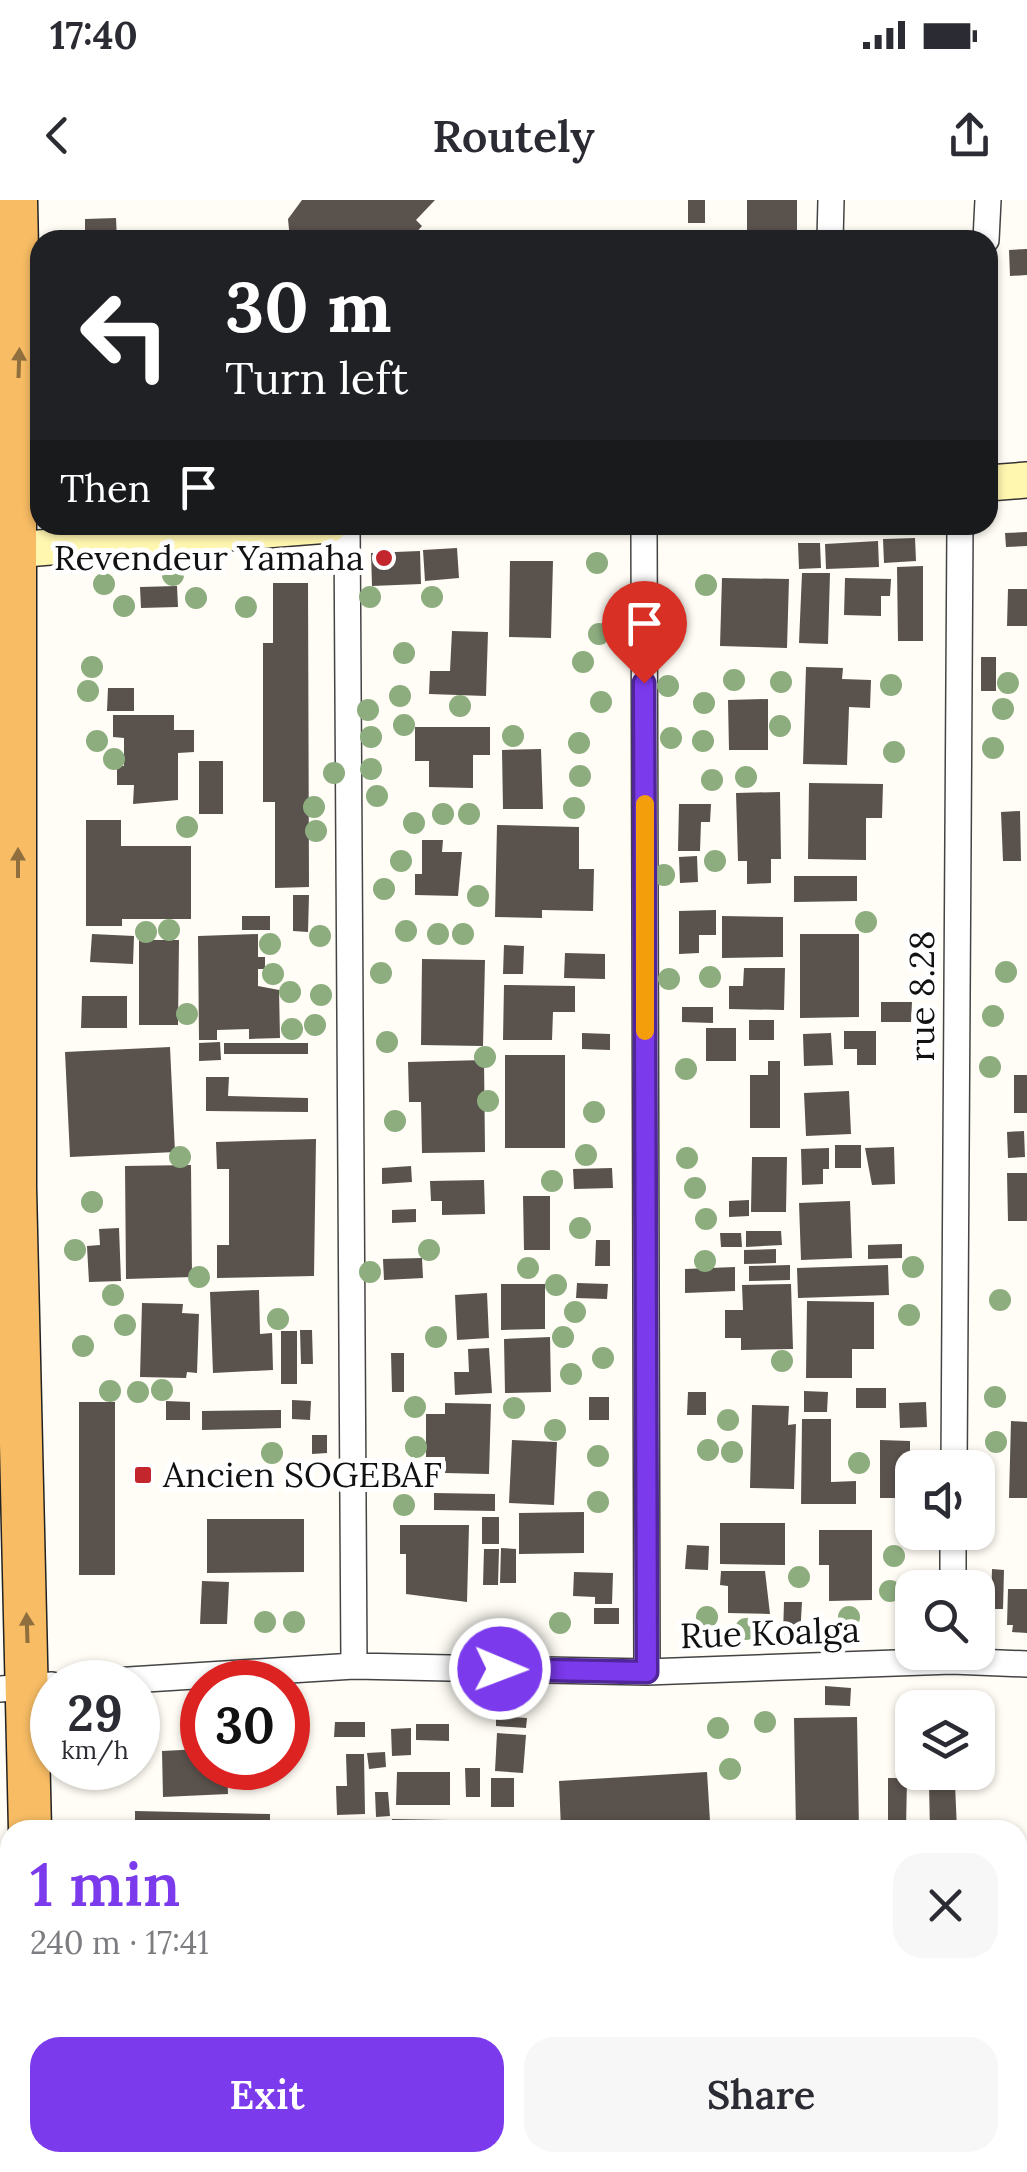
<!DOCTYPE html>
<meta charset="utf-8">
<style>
body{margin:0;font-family:Lora,serif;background:#f7f7f7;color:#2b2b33;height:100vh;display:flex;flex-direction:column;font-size:38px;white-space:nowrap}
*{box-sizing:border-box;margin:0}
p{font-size:32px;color:#7c7c81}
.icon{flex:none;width:55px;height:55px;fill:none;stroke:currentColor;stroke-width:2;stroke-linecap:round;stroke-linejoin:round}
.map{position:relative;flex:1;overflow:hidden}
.sheet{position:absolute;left:0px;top:1620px;width:1028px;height:352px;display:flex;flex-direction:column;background:#fff;border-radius:30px 30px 0 0;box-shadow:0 2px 8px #0004}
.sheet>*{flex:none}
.guide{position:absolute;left:30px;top:30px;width:968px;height:305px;border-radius:30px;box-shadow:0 2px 8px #0004;background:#202124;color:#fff;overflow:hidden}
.buttons{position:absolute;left:895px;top:1250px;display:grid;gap:20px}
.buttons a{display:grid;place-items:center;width:100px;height:100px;border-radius:20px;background:#fff;box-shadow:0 2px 8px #0004;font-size:50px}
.speed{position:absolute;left:30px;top:1460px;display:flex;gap:20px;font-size:50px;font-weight:700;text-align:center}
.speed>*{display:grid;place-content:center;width:130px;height:130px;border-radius:50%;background:#fff;box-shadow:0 2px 8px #0004;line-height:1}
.speed small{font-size:25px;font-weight:400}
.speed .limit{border:15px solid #d22;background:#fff;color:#111}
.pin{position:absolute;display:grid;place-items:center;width:85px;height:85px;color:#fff;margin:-102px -42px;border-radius:50% 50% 50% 0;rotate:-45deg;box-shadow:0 0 10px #0007}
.pin .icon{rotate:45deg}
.me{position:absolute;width:110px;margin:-55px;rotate:91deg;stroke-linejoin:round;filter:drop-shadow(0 0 8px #0008)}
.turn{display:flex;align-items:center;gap:35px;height:210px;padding:0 30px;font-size:45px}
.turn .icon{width:130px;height:130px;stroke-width:2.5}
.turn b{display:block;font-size:70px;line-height:85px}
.then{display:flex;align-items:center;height:95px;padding:0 30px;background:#0003;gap:20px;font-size:38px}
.round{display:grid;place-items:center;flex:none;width:105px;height:105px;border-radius:30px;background:#f7f7f7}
.headline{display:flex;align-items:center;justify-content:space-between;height:170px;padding:0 30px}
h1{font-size:60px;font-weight:600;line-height:75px;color:#7c3aed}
.cta{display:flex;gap:20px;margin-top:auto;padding:20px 30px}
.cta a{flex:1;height:115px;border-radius:30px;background:#7c3aed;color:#fff;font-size:40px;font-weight:600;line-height:115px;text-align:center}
.cta a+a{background:#f7f7f7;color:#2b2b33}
.status{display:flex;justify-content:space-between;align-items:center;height:70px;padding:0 50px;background:#fff;direction:ltr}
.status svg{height:28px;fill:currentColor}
header{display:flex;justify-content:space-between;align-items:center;height:130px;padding:0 30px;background:#fff;font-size:45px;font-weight:600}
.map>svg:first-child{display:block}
</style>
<div class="status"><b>17:40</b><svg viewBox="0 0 49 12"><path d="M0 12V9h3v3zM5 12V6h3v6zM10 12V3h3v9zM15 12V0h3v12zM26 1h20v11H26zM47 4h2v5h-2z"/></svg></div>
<header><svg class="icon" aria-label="back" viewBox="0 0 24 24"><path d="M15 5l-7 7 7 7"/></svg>Routely<svg class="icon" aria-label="share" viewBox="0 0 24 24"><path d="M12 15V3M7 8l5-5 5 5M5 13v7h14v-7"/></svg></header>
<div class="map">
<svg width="1027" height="1972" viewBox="0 0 1027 1972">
<rect width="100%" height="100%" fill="#fffdf5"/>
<path fill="#5a524d" d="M302 0H435L416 20 422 26 414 35 418 40H290L288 19Z
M688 0H705V23H688Z
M747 0H797V40H747Z
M116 18 117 40H85V19Z
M1027 49V75L1010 76 1009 50Z
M1027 332V346L1006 347 1005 333Z
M915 338 916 361 884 363 883 339Z
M878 341 879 367 826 369 825 344Z
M798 343H820L821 368 799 369Z
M457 348 459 378 425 381 423 350Z
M420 351 421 384 372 386 371 353Z
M510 361H553L551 438 509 437Z
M923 366V441H898L897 367Z
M802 373H830L828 444 799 443Z
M722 378 789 379 787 448 720 446Z
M845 378 891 379 890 396H881V416L844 415Z
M273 383H308L309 687 275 688V602H263V443H273Z
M177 386 178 407 141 408 140 387Z
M1008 389H1027V426H1007Z
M452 431 488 432 486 496 429 494 430 471H450Z
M981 457H996V491H981Z
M806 467 843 468 842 479 871 480 870 508 849 507 847 565 803 564Z
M108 488H134V511H107Z
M768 499V550H729L728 500Z
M113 515H174V530H194V552L178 553V600L133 604 134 585H117V565L124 566V538L113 537Z
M415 527H490V555H473V588L429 587V561H415Z
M541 549 543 609H503L502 550Z
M199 561H223V614H199Z
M809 583 883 584 882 618H866V660L808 659Z
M780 592 781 659H771V683L747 684V661H738L736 593Z
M679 604H711L710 622H701L700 651H678Z
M1020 611 1021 661H1003L1001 612Z
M86 620H121V646H191V719H122V726H86Z
M497 625 579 627V669H594L593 711 542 710V718L495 717Z
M422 640H443L442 652H462L458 696 415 695V674H422Z
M697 656 698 682 680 683 679 657Z
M794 676H857V701L794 702Z
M293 695H309L308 732 293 731Z
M716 710V735H699V753L679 754V711Z
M242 716H270V730H242Z
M722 716 783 717V757L722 758Z
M92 734 134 736 133 764 90 762Z
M258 734V757H265V769H258V786L279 790 280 838 249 839V829L217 830V840H199L198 736Z
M800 734H859V817L800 818Z
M139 740H179L178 825H139Z
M504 745 524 746 523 774H503Z
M565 753 605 754V779L564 778Z
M422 759 485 760 483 846 421 845Z
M744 768H785L784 810 729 809V786H743Z
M504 785 575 786V812H553L552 840H503Z
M82 796H127V828H81Z
M881 802H912L911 822H881Z
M682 807H713V823L682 822Z
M749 820H774V840H749Z
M706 828H736V861H706Z
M844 831H876V865H857V849H844Z
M582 833 610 834V850L582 849Z
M831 833 833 865 804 866 803 834Z
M220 842 221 860 199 861V843Z
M224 843H308V854H224Z
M170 847 175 952 70 957 65 852Z
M505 855H565V948H505Z
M484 860 485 952 422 953 421 902H409L408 862Z
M768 861H780V928H750V875H768Z
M1014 875H1027V913H1014Z
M206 877H229L228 896 308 898V912L206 911Z
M849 891 851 934 806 936 804 893Z
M1024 931 1025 957 1008 958 1007 932Z
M316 939 314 1076 217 1078V1045H229V969H217L216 942Z
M835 945H861V968H835Z
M894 947 895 984 872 985 865 948Z
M829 948V969H823V984L802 985 801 949Z
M752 957H787L786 1012H751Z
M191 965 192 1077 126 1079 125 966Z
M411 966 412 982 382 984V968Z
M612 968 613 988 574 989 573 969Z
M1007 973H1027V1021H1008Z
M484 980 485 1014 442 1015V1001H431L430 981Z
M523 996H550V1050H524Z
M749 1000V1016L729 1017V1001Z
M850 1001 852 1058 801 1060 799 1003Z
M416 1009V1022L392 1023V1010Z
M119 1028 121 1081 89 1082 87 1046 100 1045 99 1029Z
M746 1031H781L782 1045 746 1047Z
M720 1033H741L742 1047H721Z
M596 1040H610V1066H595Z
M902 1044V1058L868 1059V1045Z
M776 1049V1063L744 1064V1050Z
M422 1058 423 1078 384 1080 383 1059Z
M790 1065V1080L749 1081V1066Z
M888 1065 889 1095 798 1098 797 1068Z
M735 1067V1091L685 1093V1069Z
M577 1083 608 1084 607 1099 576 1098Z
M501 1084H545V1129L501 1130Z
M791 1084 793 1149 741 1150V1138H725V1110H743L742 1085Z
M259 1090 260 1134 272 1133 273 1170 213 1173 210 1092Z
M487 1093 489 1138 457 1140 455 1095Z
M807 1101 874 1102V1149H852V1178H806Z
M142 1103 183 1104 182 1113 199 1114 197 1173 187 1172 186 1178 140 1177Z
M300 1130H312L313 1164H301Z
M281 1131H297V1184H281Z
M550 1137 551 1192 505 1193 504 1139Z
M489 1148 492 1193 455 1195 454 1172H469L468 1149Z
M391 1153H404V1192H392Z
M856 1188H886V1208H856Z
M804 1191 828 1192 827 1212H804Z
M688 1192H706V1215H687Z
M589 1197H609V1220H589Z
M292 1200 311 1201 310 1220 292 1219Z
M166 1201 190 1202V1220H166Z
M79 1202H115V1375H79Z
M926 1202 927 1227 900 1228 899 1203Z
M445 1203 491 1204 489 1274 445 1273V1257H426V1214H445Z
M752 1205 789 1206 788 1225 796 1224 794 1289 750 1288Z
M281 1210V1228L202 1230V1211Z
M802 1219H831V1282L856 1281V1304H801Z
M1011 1221 1027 1222V1298H1009Z
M312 1235H327V1253L312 1254Z
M512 1240 557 1242 554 1305 509 1303Z
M880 1240 910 1241V1298H880Z
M434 1293 495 1294V1311L434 1310Z
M584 1312V1353L519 1354V1313Z
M482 1317H499V1344H482Z
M207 1319H304V1372L207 1373Z
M720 1323H785V1365L720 1364Z
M400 1325H469L467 1402 406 1394V1354H400Z
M819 1330H872V1400L829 1401V1365H819Z
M687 1345 709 1346 708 1370 685 1369Z
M501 1348 516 1349V1383H500Z
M484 1349H499L498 1385H483Z
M992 1369 1004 1370 1003 1409H991Z
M721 1371H765L770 1414 728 1413V1386L720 1385Z
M574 1372 613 1373 612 1404H595V1397L573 1396Z
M202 1381 229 1382 227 1424H200Z
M1008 1389H1027V1433L1012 1432 1013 1425H1007Z
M784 1402H802L800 1436 783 1435Z
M594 1408H619V1424H594Z
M825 1486 851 1488 850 1506 825 1505Z
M496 1516 527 1518 526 1528 496 1526Z
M857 1517 859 1630H796L794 1518Z
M335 1522H365V1537H334Z
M416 1524H449V1541L416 1540Z
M411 1528V1555L392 1556 391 1529Z
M978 1529H993V1558H978Z
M497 1533 526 1535 523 1573 495 1571Z
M202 1549V1568H227L228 1594 163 1597 162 1551Z
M385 1552 386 1567 369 1569 367 1553Z
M346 1554H364L365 1614 337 1615 336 1586H347Z
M465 1568H480V1597H466Z
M397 1572H450V1605H396Z
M707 1572 710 1621 561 1629 559 1581Z
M491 1578H514V1607H491Z
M888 1578H907L906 1630H888Z
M955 1584 957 1630H930L929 1585Z
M375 1592H388L390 1616 376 1617Z
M135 1611 270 1614V1630H135Z
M392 1619 450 1620V1630H392Z
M234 1962H298V1968L234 1966Z
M553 1962H631L630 1972H553Z
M845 1962H899V1972H845Z"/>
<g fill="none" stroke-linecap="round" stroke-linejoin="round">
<g stroke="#444" stroke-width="28">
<path id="minor" d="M830 40 831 0
M986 40 988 0
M347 325 354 1466
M644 325 647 1472
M954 1268 960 325
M953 1388V1332
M97 1482 354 1466 647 1472 952 1461 1027 1464
M0 1489 52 1485"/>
</g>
<g stroke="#333" stroke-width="38">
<path id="secondary" d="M988 283 1027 280
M0 351 329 325"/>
</g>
<g stroke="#222" stroke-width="45">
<path id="trunk" d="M16 0 19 153 15 251V988L30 1630
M31 1962V1972"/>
</g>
<use href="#minor" stroke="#fff" stroke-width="25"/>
<use href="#secondary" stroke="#fff6b0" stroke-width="35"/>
<use href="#trunk" stroke="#f7bc64" stroke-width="42"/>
</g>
<g fill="#8dad7f">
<circle cx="597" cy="363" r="11"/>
<circle cx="173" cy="375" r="11"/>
<circle cx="104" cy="384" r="11"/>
<circle cx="706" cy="385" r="11"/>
<circle cx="370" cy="397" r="11"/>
<circle cx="432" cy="397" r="11"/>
<circle cx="196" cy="398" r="11"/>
<circle cx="124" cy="406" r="11"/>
<circle cx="246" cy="407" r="11"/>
<circle cx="675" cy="417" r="11"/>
<circle cx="599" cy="434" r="11"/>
<circle cx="404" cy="453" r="11"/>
<circle cx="583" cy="462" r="11"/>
<circle cx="92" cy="467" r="11"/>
<circle cx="734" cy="480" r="11"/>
<circle cx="781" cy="482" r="11"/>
<circle cx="1008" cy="483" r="11"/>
<circle cx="891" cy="485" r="11"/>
<circle cx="668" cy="486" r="11"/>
<circle cx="88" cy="491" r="11"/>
<circle cx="400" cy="496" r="11"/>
<circle cx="601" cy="502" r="11"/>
<circle cx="704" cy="503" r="11"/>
<circle cx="460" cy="506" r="11"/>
<circle cx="1003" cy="509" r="11"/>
<circle cx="368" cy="510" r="11"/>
<circle cx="404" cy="525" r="11"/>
<circle cx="780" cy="526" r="11"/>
<circle cx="513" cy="536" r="11"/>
<circle cx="371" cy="537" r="11"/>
<circle cx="671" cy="538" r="11"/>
<circle cx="97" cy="541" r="11"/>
<circle cx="703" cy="541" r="11"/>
<circle cx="579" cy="543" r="11"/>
<circle cx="993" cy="548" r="11"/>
<circle cx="894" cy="552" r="11"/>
<circle cx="114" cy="559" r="11"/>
<circle cx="371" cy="569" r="11"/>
<circle cx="334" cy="573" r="11"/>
<circle cx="580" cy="576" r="11"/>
<circle cx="746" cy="577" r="11"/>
<circle cx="712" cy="580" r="11"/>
<circle cx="377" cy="596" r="11"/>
<circle cx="314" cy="607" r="11"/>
<circle cx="574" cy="608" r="11"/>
<circle cx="443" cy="614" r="11"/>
<circle cx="469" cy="614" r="11"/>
<circle cx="414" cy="623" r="11"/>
<circle cx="187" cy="627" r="11"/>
<circle cx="316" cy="631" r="11"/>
<circle cx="401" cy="661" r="11"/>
<circle cx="715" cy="661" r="11"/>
<circle cx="664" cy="675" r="11"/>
<circle cx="384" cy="689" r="11"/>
<circle cx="478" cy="696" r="11"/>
<circle cx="866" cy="722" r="11"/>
<circle cx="169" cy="730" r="11"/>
<circle cx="406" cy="731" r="11"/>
<circle cx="146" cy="732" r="11"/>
<circle cx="438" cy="734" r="11"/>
<circle cx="463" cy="734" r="11"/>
<circle cx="320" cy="736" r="11"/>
<circle cx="270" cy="744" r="11"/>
<circle cx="1006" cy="772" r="11"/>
<circle cx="381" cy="773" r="11"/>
<circle cx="273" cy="774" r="11"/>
<circle cx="710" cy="777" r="11"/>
<circle cx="669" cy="779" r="11"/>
<circle cx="290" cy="792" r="11"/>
<circle cx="321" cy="795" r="11"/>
<circle cx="187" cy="814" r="11"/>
<circle cx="993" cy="816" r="11"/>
<circle cx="315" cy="825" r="11"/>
<circle cx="292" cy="829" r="11"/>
<circle cx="387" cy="842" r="11"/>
<circle cx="485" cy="857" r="11"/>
<circle cx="990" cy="867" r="11"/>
<circle cx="686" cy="869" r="11"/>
<circle cx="488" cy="901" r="11"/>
<circle cx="594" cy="912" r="11"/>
<circle cx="395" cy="921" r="11"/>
<circle cx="586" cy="955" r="11"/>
<circle cx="180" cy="957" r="11"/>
<circle cx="687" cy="958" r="11"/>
<circle cx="552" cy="981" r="11"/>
<circle cx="695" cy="988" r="11"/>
<circle cx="92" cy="1002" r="11"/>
<circle cx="706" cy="1019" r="11"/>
<circle cx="580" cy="1028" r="11"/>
<circle cx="75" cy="1050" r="11"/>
<circle cx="429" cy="1050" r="11"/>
<circle cx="705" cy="1061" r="11"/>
<circle cx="913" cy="1067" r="11"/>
<circle cx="528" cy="1068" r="11"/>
<circle cx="370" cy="1072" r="11"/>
<circle cx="199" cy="1077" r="11"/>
<circle cx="556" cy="1085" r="11"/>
<circle cx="113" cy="1095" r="11"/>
<circle cx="1000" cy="1100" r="11"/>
<circle cx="575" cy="1112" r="11"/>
<circle cx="909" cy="1115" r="11"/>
<circle cx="278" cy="1119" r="11"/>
<circle cx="125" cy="1125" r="11"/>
<circle cx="436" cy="1137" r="11"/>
<circle cx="563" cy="1137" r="11"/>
<circle cx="83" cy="1146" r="11"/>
<circle cx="603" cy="1158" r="11"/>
<circle cx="782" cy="1161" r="11"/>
<circle cx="571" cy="1174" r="11"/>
<circle cx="162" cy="1190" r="11"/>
<circle cx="110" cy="1191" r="11"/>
<circle cx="138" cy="1192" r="11"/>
<circle cx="995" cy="1197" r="11"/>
<circle cx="415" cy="1207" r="11"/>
<circle cx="514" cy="1208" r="11"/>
<circle cx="728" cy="1220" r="11"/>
<circle cx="555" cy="1230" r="11"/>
<circle cx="996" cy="1242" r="11"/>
<circle cx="416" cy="1247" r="11"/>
<circle cx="708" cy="1250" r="11"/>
<circle cx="732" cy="1252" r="11"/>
<circle cx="272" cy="1253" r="11"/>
<circle cx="598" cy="1256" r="11"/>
<circle cx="859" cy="1263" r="11"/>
<circle cx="598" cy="1302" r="11"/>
<circle cx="404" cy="1305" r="11"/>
<circle cx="894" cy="1356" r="11"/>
<circle cx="799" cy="1377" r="11"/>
<circle cx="890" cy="1391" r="11"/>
<circle cx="707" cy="1417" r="11"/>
<circle cx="849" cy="1417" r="11"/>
<circle cx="265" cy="1422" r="11"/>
<circle cx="294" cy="1422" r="11"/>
<circle cx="560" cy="1423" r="11"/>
<circle cx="746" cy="1429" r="11"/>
<circle cx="765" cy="1522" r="11"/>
<circle cx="718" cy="1528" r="11"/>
<circle cx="730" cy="1569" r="11"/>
</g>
<defs><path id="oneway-solid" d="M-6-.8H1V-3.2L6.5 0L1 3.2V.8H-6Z" transform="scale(2.5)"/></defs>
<g fill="#906f3f">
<use href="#oneway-solid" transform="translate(19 163) rotate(-88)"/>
<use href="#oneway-solid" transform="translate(18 663) rotate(-90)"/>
<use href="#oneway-solid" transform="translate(27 1428) rotate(-92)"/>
</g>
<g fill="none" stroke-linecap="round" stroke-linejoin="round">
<g stroke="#51269a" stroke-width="25">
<path id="route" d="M500 1469 647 1472 644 483"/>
</g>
<use href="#route" stroke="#7c3aed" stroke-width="18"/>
<path stroke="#f59e0b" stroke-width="18" d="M645 604V831"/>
</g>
<g fill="#c4262e" stroke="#fff" stroke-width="4">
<circle cx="384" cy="358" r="10"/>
<rect x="133" y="1265" width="20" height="20" rx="5"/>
</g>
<g text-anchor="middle" stroke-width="10" stroke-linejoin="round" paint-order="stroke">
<g font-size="35" fill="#111" stroke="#fff" text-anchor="end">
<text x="364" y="370">Revendeur Yamaha</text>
<text x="163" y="1287" text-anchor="start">Ancien SOGEBAF</text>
</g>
<g font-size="35" fill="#111" stroke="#fff">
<text transform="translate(922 796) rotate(-90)" y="12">rue 8.28</text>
<text transform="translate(770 1433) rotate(-2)" y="12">Rue Koalga</text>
</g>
</g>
</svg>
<div class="buttons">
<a><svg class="icon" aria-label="sound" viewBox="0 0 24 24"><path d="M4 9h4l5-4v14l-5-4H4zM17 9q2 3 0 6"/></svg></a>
<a><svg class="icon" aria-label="search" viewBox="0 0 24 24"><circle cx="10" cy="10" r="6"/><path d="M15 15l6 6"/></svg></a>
<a><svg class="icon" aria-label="layers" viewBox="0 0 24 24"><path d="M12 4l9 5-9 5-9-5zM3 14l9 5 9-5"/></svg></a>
</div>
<div class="speed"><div>29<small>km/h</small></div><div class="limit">30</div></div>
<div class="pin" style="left:644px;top:483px;background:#d93025"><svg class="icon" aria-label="arrive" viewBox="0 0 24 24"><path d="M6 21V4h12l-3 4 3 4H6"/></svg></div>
<svg class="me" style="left:500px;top:1469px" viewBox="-20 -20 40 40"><circle r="17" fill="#7c3aed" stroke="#fff" stroke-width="3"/><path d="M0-11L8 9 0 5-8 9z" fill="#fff"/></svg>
<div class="guide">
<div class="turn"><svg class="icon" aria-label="left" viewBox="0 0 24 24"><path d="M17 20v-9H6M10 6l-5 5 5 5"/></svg><div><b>30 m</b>Turn left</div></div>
<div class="then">Then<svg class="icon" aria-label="arrive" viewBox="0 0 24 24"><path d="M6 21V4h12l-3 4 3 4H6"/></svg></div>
</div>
<section class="sheet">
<div class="headline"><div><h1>1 min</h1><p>240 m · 17:41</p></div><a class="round"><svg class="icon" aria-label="close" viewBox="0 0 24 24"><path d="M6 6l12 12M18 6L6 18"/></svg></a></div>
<div class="cta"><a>Exit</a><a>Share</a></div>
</section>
</div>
